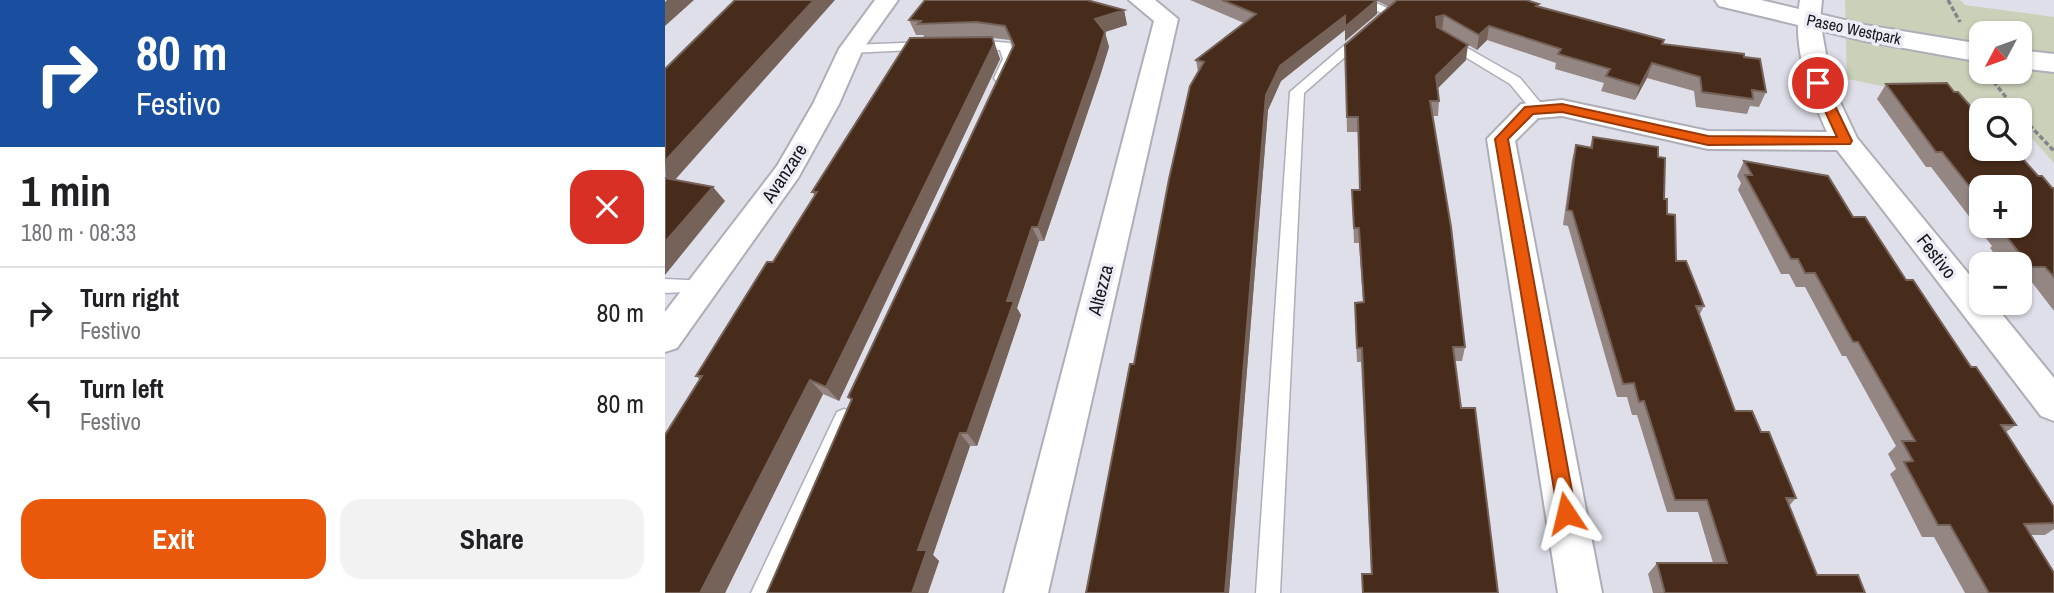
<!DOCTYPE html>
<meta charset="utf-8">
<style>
body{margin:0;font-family:"Archivo Narrow",sans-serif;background:#f2f2f2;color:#202124;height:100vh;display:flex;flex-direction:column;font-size:26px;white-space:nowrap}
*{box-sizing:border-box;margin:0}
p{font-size:23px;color:#757577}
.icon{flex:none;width:38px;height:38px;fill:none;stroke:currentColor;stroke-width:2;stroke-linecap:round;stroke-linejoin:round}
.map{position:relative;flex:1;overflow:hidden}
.side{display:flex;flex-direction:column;background:#fff;width:665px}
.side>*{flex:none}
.top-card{background:#1a4fa0;color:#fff;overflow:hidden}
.needle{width:46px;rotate:229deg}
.tools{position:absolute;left:1304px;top:21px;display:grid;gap:14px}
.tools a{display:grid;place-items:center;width:63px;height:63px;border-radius:14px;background:#fff;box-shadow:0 2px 5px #0004;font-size:35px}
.pin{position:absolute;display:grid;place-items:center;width:60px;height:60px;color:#fff;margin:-30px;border:4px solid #fff;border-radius:50%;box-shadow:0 2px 7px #0007}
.me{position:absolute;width:77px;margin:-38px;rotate:350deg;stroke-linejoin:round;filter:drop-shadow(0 0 5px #0008)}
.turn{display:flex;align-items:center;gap:24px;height:147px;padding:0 21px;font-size:32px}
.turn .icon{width:91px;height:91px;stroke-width:2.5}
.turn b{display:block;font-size:49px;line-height:60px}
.round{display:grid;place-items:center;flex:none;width:74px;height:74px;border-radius:21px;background:#f2f2f2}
.overview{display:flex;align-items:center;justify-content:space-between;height:119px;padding:0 21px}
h1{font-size:42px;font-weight:700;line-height:52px}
.button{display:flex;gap:14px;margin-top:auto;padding:14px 21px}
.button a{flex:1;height:80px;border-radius:21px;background:#ea580c;color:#fff;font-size:28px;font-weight:700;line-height:80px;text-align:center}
.button a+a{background:#f2f2f2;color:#202124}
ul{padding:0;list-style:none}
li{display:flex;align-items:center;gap:21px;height:91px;padding:0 21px;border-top:2px solid #e0e0e0}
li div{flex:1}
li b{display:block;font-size:26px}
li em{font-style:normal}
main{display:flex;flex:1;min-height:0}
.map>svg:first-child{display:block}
</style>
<main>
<section class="side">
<div class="top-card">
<div class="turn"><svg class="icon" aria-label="right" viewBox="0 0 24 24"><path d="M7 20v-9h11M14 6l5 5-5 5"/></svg><div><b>80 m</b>Festivo</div></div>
</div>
<div class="overview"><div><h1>1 min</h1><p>180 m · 08:33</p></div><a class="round" style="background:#d93025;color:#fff"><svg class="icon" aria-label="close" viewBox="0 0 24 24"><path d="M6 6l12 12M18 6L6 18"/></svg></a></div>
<ul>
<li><svg class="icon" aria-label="right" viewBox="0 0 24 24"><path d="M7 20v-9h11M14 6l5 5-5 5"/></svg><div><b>Turn right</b><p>Festivo</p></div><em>80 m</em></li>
<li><svg class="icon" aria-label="left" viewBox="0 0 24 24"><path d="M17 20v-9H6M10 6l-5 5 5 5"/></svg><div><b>Turn left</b><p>Festivo</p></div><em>80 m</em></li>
</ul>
<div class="button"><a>Exit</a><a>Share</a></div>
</section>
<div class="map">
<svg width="1389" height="593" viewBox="0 0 1389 593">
<rect width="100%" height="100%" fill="#dfdfea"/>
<path fill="#cad1b8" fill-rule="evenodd" d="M1180 0H1295L1300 5 1389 17V163L1355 125 1354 110H1338L1182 79ZM1316 33H1354V72H1316Z"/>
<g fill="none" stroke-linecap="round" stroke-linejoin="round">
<g stroke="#adaeb8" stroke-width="3">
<path id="service" d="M687 0H704L731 12 639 93 615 593H591L625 92 717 13Z
M783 37 855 78 879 107V113H869L845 84 779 44V38Z
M308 40 345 43 352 59 341 81H331L329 78 338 59 335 50 304 47V41Z
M263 42 268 43V49L186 53 180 49 186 45Z
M0 279 43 281 46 286 43 291 0 293Z
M179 409 186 412 189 418 110 593H86L172 412Z"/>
</g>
<g stroke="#adaeb8" stroke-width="4">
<path id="minor" d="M210 0H233L198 49 174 104 133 178 12 348 0 352V312L112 166 148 104 174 49Z
M464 0H490L513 19 383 593H339L489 21Z
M1135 0H1157L1155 20 1166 83 1192 138 1316 289V303H1328L1389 378V421L1376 416 1172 150 1043 149 897 116 873 118 850 141 937 593H893L822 139 856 104 897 100 1043 131 1162 132C1143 89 1127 48 1135 0Z"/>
</g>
<g stroke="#adaeb8" stroke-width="4">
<path id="tertiary" d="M1050 0H1096L1200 25 1316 44V62L1200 41 1054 6Z
M1354 50 1389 54V72L1354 68Z"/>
</g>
<path stroke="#84848b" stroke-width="3.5" stroke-dasharray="5 2.5" stroke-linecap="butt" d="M1283 0 1295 22
M1321 80 1329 82 1351 110
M1354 114 1389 151"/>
<use href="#service" fill="#fff" fill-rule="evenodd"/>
<use href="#minor" fill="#fff" fill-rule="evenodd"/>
<use href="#tertiary" fill="#fff" fill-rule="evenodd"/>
</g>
<path fill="#948682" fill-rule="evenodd" d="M525 0H861L874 4 873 7 997 44 1079 57 1101 92 1094 107 1085 106 1082 114 1031 107 1029 91 982 78 970 100 936 91 939 83 890 69 891 63 822 40 812 50 777 30 801 60 773 88 774 101 773 116H768L800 347 797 361H790L796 408 706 574 696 362H692L690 317 698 302 694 243H689L687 190H695L693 132H682L680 45 724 7 712 1V14L680 41V30L616 81 603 110 564 593H421L469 364 533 72 531 60 579 23Z
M459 10 462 25 439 32 444 47 435 76 379 241H374L352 308 356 315 312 446H305L268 555 274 561 263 593 186 400 183 397 348 47 345 40 328 38 335 59 174 401 158 394 60 593H0L35 380 31 376 108 262 150 196 147 192 260 38 258 35H251L244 20Z
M1221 84 1316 149 1373 176 1387 188H1389V311L1366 281H1354V264H1337L1325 248 1327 246 1266 167H1261L1212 99ZM1316 187 1354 226H1316Z
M928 137 993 157 999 199 1011 261 1039 306 1034 316 1070 411 1096 432 1131 498 1124 506 1152 575 1200 593H988L983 574 992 563H1048L1033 512H1002L972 415H967L962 397H952L903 226 898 225 907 160 911 145 925 147Z
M1079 161 1188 217 1241 280 1351 425 1341 432 1389 507V529L1380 535H1365L1389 593H1300L1269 537H1257L1225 474 1231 469 1223 454 1231 446 1181 356H1177L1140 287H1131L1124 274H1116L1073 190 1076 183 1072 176Z"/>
<path fill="#756259" d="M2 0H29L0 26V2Z
M149 0H170L1 190 0 161Z
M712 0V14L680 41V27Z
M459 10 462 25 434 34 430 19Z
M779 15 777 30 770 31 771 17Z
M680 16V30L616 81 603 110 564 593H560L601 95 615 66Z
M824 26 822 40 812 50 814 35Z
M440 32 444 47 435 76 379 241 373 227Z
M327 37 335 59 174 401 161 387Z
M803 45 801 60 770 91 771 76Z
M987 63 982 78 970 100 975 86Z
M48 187 60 201 0 275V242Z
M367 227 374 241 352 308 356 315 312 446 302 433 342 301Z
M145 380 158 394 60 593H35Z
M295 433 305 446 268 555 274 561 263 593H247L253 550Z"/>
<path fill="#482c1b" stroke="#756259" stroke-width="2" d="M70 0H149L0 161V69Z
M260 0H422L459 10 430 19 440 32 431 61 373 227H367L342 301H349L302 433H295L253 550H262L247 593H102L187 399 183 397 349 45 340 26 311 22 253 24 256 21 244 20Z
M557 0H712L680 27V16L615 66 601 95 560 593H421L465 364H469L504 179 525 86 539 62 531 60 591 14Z
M732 0H861L874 4 871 6 999 40 997 44 1079 54V57L1095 59 1101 92 1087 90 1088 99 1037 92 1035 77 987 63 975 86 941 76 945 69 893 54 896 49 824 26 814 35 779 15 771 17 772 27 803 45 771 76 774 101H765L786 227 800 347H788L796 408H810L833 593H698L697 574H707L697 348H692L690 303 699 302 694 228H689L687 190H695L693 117H682L680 45Z
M327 37 329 44 161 387 145 380 35 593H0V435L37 376H31L102 262H108L152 192H147L245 38Z
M1282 83 1289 92H1293L1316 118V149H1349L1373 176H1377L1387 188H1389V277L1380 267H1365L1339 233H1342L1336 226H1354V187H1316V201L1277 152H1271L1221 84Z
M928 137 993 147V157L1000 158 999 199H1002V214L1010 215 1011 261H1021L1039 306H1031L1070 411H1087L1096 432H1104L1131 498H1121L1152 575H1193L1200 593H1000L992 563H1062L1042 500H1010L979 401 974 402 969 383 958 384 907 211 902 210 911 145 927 148Z
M1079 161 1163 176 1188 217H1200L1241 280H1248L1306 367H1311L1351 425H1336L1389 507V523L1359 524 1389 573V593H1324L1285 525H1273L1239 462 1248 461 1237 441H1250L1193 342H1188L1150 273H1140L1133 259H1126L1080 175H1087Z
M0 178 48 187 0 242Z"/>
<path fill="#ea580c" stroke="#983908" stroke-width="2" d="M1153 80 1159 83 1187 141 1185 144 1043 145 897 112 868 114 843 139 911 513 908 519 901 522 894 519 830 139 860 107 897 104 1043 136 1172 137 1147 83Z"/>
<g text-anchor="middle" stroke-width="7" stroke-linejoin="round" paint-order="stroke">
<g font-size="16" fill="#17171a" stroke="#ececf7">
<text transform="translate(1189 29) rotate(12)" y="6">Paseo Westpark</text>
</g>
<g font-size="19" fill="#17171a" stroke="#ececf7">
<text transform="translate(119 173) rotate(-57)" y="7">Avanzare</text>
<text transform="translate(1272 256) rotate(52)" y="7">Festivo</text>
<text transform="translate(435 290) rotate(-76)" y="7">Altezza</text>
</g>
</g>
</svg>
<div class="tools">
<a><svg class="needle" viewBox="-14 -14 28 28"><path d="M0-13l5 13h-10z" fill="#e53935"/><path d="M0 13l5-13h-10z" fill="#757577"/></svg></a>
<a><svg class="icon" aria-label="search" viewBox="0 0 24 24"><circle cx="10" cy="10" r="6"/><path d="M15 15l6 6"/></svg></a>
<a>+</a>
<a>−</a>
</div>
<div class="pin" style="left:1153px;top:83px;background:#d93025"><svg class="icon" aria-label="arrive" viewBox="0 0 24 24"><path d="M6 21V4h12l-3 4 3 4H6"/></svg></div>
<svg class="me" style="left:901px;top:513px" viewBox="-20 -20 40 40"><path d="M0-17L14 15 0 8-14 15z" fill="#ea580c" stroke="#fff" stroke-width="4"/></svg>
</div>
</main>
